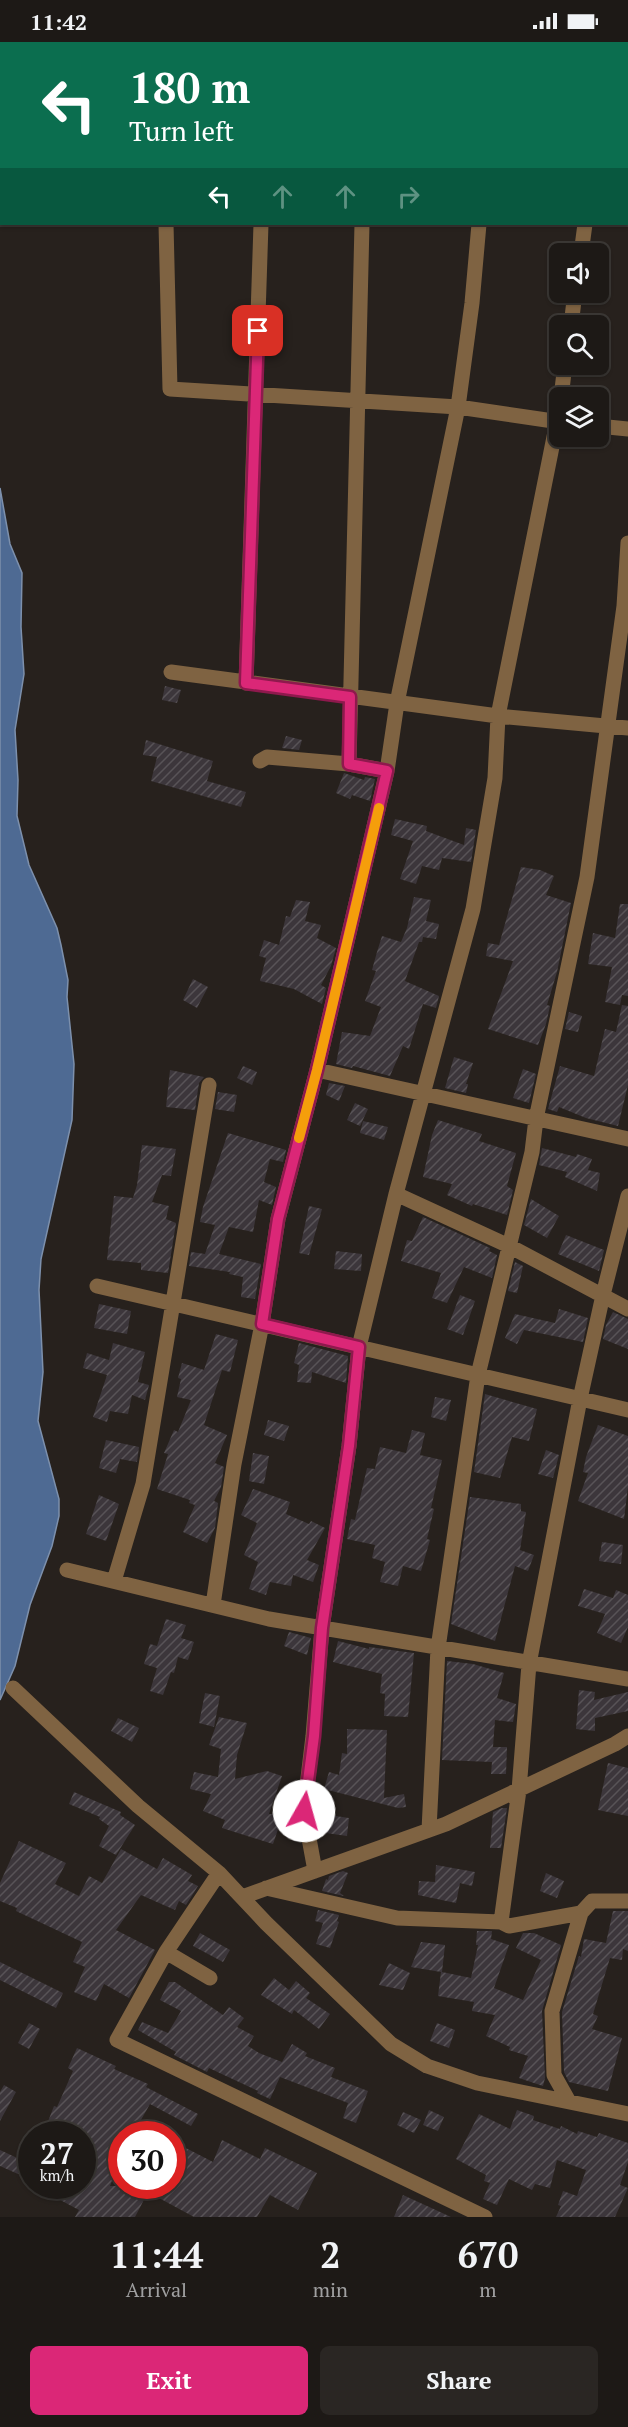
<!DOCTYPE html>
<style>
body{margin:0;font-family:"PT Serif",serif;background:#2a2623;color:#f1f3f6;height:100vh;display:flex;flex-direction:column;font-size:22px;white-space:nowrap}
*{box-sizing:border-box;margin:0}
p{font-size:20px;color:#a0a0a1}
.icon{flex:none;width:33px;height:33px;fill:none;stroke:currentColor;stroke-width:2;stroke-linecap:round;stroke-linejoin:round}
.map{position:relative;height:2175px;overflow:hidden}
.panel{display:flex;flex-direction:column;background:#1d1916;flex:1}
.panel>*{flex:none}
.top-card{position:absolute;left:0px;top:0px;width:628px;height:183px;box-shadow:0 2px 4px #0004,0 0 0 2px #3b3835;background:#0b6e4f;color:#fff;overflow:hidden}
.fabs{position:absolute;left:549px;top:201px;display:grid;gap:12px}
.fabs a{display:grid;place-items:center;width:60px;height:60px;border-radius:9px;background:#1d1916;box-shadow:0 2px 4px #0004,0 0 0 2px #3b3835;font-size:30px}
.speed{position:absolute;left:18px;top:2079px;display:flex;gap:12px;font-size:30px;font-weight:700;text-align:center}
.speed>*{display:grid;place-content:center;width:78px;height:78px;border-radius:50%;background:#1d1916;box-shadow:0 2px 4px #0004,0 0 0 2px #3b3835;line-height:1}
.speed small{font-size:15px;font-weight:400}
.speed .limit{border:9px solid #d22;background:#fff;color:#111}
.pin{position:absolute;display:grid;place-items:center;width:51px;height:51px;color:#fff;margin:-26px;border-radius:12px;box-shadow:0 3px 9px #0006}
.me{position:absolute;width:66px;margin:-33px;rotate:7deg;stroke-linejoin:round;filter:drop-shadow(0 0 4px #0008)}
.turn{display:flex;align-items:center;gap:21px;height:126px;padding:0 30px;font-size:27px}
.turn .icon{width:78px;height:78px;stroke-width:2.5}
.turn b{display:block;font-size:42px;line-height:51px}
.lanes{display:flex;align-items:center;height:57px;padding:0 30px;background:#0003;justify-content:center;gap:30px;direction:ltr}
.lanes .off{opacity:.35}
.eta{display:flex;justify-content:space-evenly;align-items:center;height:102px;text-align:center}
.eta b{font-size:36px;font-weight:600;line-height:42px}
.action{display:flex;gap:12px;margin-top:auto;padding:12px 30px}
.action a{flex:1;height:69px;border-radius:9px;background:#db2777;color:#fff;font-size:24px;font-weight:600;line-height:69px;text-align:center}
.action a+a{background:#2a2623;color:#f1f3f6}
.status{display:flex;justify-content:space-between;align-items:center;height:42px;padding:0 30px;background:#1d1916;direction:ltr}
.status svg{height:16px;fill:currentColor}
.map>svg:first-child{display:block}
</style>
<div class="status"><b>11:42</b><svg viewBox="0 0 49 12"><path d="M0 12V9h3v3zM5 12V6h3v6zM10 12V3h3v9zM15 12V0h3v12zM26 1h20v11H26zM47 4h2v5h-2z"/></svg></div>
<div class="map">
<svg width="628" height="2175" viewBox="0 0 628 2175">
<defs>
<pattern id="building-hatch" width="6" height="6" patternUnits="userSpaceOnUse" patternTransform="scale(1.5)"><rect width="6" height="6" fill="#3c363b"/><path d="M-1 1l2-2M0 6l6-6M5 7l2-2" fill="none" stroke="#585357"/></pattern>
</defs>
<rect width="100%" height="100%" fill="#27211d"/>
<path fill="#4e6a93" stroke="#7d90ac" stroke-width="1.5" d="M0 446 10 502 22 531 21 585 24 632 15 688 18 738 17 774 29 823 57 886 61 903 68 938 67 955 74 1022 72 1078 41 1217 39 1248 43 1330 38 1379 59 1457V1474L52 1504 30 1563 15 1624 0 1658Z"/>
<path fill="url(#building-hatch)" d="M165 644 181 648 177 661 162 658Z
M286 694 302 698 299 708 282 706Z
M146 698 213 719 207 739 246 750 241 765 151 739 157 715 143 713Z
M344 731 364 738 365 735 375 737 370 759 352 753 350 757 336 751Z
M395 777 427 784 426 789 464 803 466 786 476 788 471 820 442 816 439 828 422 824 416 842 400 837 413 799 391 793Z
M521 825 540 828 554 834 546 853 571 861 557 930 547 963 550 964 546 982 538 1003 488 987 513 919 486 914 488 901 499 903Z
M414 855 431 858 426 879 439 882 436 897 423 895 422 900H419L405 939 439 954 436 966 423 962 409 1007 403 1004 390 1034 353 1024 352 1026 336 1022 342 990 370 994 381 965 365 959 376 929 372 928 377 910 382 894 401 900 407 886Z
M296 858 310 860 305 879 321 883 317 896 336 906 331 924 321 943 326 946 322 962 294 947 260 939 266 916 259 914 264 898 279 903 286 874 290 875Z
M620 862H628V954L622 953 620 963 605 960 612 925 588 922 593 891 615 896Z
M193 937 208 945 197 966 183 958Z
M622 963 628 964V1043L618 1084 586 1076 559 1065 557 1070 548 1067 560 1024 594 1034 605 987 616 990Z
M569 970 582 974 578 990 565 987Z
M454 1015 473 1021 466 1042H468L466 1051 445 1046Z
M243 1024 257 1030 252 1043 237 1036Z
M523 1027 536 1032 529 1061 513 1056Z
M170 1028 204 1035 199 1041 195 1068 166 1065Z
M329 1041 345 1044 339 1059 326 1053Z
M218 1050 237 1053 234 1070 215 1067Z
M355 1061 368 1067 360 1084 347 1078Z
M438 1078 482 1092 479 1099 516 1111 507 1144 513 1148 507 1173 473 1162 472 1164 447 1153 452 1142 423 1135 432 1093Z
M363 1079 388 1085 384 1098 360 1091Z
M228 1091 286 1108 283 1120 270 1117 264 1140 276 1145 272 1163 259 1158 253 1190 229 1185 219 1212 261 1222 255 1257 241 1255 243 1235 229 1232 230 1230 189 1224 191 1210 205 1212 215 1183 200 1180 203 1165Z
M142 1103 176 1107 171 1134 162 1133 152 1160 169 1164 166 1177 176 1181 168 1231 141 1228V1221L107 1218 114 1154 133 1156 137 1143Z
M542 1106 576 1115 577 1112 592 1117 588 1128 600 1131 597 1149 565 1135 567 1130 539 1123Z
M531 1157 559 1174 547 1196 524 1183Z
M309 1164 322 1167 309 1213 299 1211Z
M423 1175 490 1206 489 1209 497 1213 492 1236 464 1225 447 1261 432 1256 441 1231 401 1219 407 1198 412 1199Z
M566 1193 604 1208 599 1229 558 1212Z
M336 1209 362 1212 361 1229 334 1227Z
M515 1220 523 1224 517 1251 508 1249Z
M460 1253 475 1259 463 1293 447 1287Z
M99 1262 131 1269 127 1292 94 1286Z
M559 1267 588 1276 583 1300 524 1288 517 1302 505 1296 515 1272 555 1281Z
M613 1270 628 1277V1307L603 1297 606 1283Z
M216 1292 238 1298 230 1330 222 1328 204 1383 227 1393 215 1421 224 1425 221 1445 214 1459 218 1461 215 1486 207 1501 183 1490 195 1463 189 1461 190 1458 157 1447 168 1412 164 1411 174 1388 178 1390 191 1358 177 1355 181 1337 178 1336 182 1321 204 1328Z
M113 1301 145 1310 138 1340 149 1343 145 1358 132 1353 128 1372 110 1369 107 1380 93 1375 107 1333 83 1326 87 1311 109 1318Z
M299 1301 348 1314 346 1341 312 1330 311 1341 297 1340 299 1323 294 1321Z
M485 1352 537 1367 529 1399 512 1395 500 1436 474 1430Z
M435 1355 451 1358 446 1379 431 1375Z
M268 1378 289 1384 284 1399 264 1393Z
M598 1383 628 1394V1445L624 1477 578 1459 588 1431 583 1430 586 1415Z
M412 1388 425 1391 420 1413 442 1418 431 1466 434 1467 427 1497 430 1498 421 1529 403 1524 398 1544 380 1540 385 1520 372 1516 375 1503 347 1497 351 1477 355 1478 367 1426 375 1427 380 1405 406 1411Z
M106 1398 139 1405 137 1420 120 1417 116 1431 99 1426Z
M546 1408 559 1413 553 1436 538 1432Z
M253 1411 269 1414 264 1442 249 1439Z
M253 1447 290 1460 286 1472 309 1482 311 1479 325 1486 307 1518 319 1523 313 1540 293 1533 291 1544 270 1540 266 1553 249 1547 258 1520 244 1513 257 1481 241 1473Z
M99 1453 119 1462 106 1499 86 1492Z
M470 1455 521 1462V1469L526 1470 520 1508 534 1513 528 1529 515 1524 495 1599 451 1582Z
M602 1500 623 1503 621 1522 599 1519Z
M584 1547 613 1556 616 1548 628 1553V1585L621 1601 597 1591 605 1572 578 1564Z
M166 1577 186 1583 181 1596 194 1600 188 1618 178 1615 174 1631 171 1630 163 1653 150 1649 157 1626 144 1622 150 1602 157 1604Z
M289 1590 311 1596 307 1613 284 1604Z
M338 1599 369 1607V1605L414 1611 408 1675 384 1674 385 1652 380 1651 382 1632 333 1620Z
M447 1619 473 1622 504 1631 497 1656 516 1662 513 1680 495 1678 493 1705H507L506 1732H491L492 1720 442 1718Z
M579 1648 595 1650 594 1658 628 1650V1669L595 1676V1689L576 1687Z
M205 1651 220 1654 214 1685 199 1681Z
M219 1675 247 1681 237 1713 235 1737 267 1729 282 1734 269 1772 283 1773 273 1802 222 1786 225 1778 203 1769 211 1752 190 1747 194 1730 218 1735 221 1707 209 1703Z
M118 1676 139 1686 132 1700 111 1689Z
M347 1687 387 1688 384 1756 404 1752 406 1765 398 1766 324 1747 329 1730 339 1733 342 1711 347 1712Z
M608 1721 628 1726V1774L598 1768Z
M74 1750 121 1770 120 1773 135 1783 116 1813 99 1804 109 1784 99 1777 100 1775 69 1762Z
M502 1766H507L501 1806H490L493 1770Z
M329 1773 349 1776 347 1794 326 1791Z
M19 1799 66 1821 55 1842 79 1854 89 1834 102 1841 121 1807 157 1827 163 1816 192 1833 188 1839 198 1844 186 1863 179 1859 175 1868 141 1853 116 1888 155 1908 129 1956 104 1942 96 1959 74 1950 85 1925 73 1920 82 1900 16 1869 17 1866 0 1859V1841Z
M436 1823 475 1830 472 1844 460 1841 456 1861 418 1853 419 1839 435 1840Z
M343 1829 348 1831 340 1851 344 1854 322 1849 326 1837 328 1838 329 1834Z
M546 1831 564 1839 557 1856 540 1849Z
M318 1868 339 1873 337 1879 339 1880 330 1906 316 1902 323 1881 315 1879Z
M613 1869H628V1909L623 1907 622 1918 610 1916 593 1972 598 1974 592 1987 622 1996 608 2049 569 2040 564 2030 562 1970 579 1914 581 1915 584 1897 606 1901Z
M477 1889H492L491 1897 509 1903 494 1946 523 1958 541 1918 516 1906 523 1891H534L561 1903 542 1969 545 2036 543 2044 519 2036 528 2014 509 2008 510 2005 486 1994 495 1973 472 1969 474 1960 438 1954 441 1930 411 1925 421 1900 445 1903 442 1930 471 1936 478 1903H476Z
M200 1891 230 1908 223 1920 193 1904Z
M0 1920 63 1951 56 1966 0 1938Z
M389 1921 410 1931 403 1948 379 1943Z
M274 1936 289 1948 296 1939 310 1951 306 1956 330 1972 319 1987 294 1968 292 1972 261 1953Z
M169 1940H175L223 1973 229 1965 244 1976 237 1985 254 1994 248 2004 259 2011 282 2020 292 2002 307 2011 305 2014 335 2026 331 2035 368 2049 356 2081 343 2076 348 2061 280 2035 270 2057 257 2051 258 2049 209 2026 207 2030 174 2013 176 2010 138 1988 142 1980 168 1991 181 1969 160 1958Z
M29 1981 40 1987 29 2007 18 2001Z
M437 1981 455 1988 449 2006 430 1999Z
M77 2006 116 2024 114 2027 148 2042 146 2045 198 2072 191 2084 150 2062 133 2092H122V2114L110 2144H172V2113L178 2102 213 2120 222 2098 260 2117 265 2106 317 2131 298 2168 270 2153 257 2175H194L148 2150 135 2175H75L79 2168 34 2144H82V2092H70L47 2082 54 2064 57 2065 73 2029 68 2026Z
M4 2043 16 2050 0 2079V2050Z
M429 2068 444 2075 438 2089 423 2083Z
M517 2068 534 2074 533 2078 560 2087 561 2084 577 2092 578 2089 597 2095 599 2091 628 2101V2120L620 2143 628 2146 615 2175H556L561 2164 558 2163 563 2149 577 2154 586 2128 557 2118 550 2146 535 2142 532 2148 509 2137 497 2163 483 2157 490 2141 484 2139 486 2133 456 2117 479 2072 510 2087Z
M403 2070 421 2078 414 2091 397 2083Z
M0 2108 28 2121 23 2132H18L0 2124Z
M403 2153 451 2175H394Z"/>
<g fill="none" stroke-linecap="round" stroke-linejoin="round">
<path stroke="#7f6342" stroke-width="15" d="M160 0V2
M401 0 412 2
M627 0H628
M264 2V0
M365 2V0
M494 2V0
M615 2 616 0
M166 182 170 347 458 365 560 380
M581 212 585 182
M571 284 575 250
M561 356 565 322
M598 384 628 387
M171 630 498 674 628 686
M246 641 261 182
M260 719 267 715 349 722 387 729
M349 722 362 182
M317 1028 628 1097
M396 1152 509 1204 628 1267
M97 1244 628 1368
M67 1528 269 1577 628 1637
M114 1539 143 1442 209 1043
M213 1563 234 1422 262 1282 278 1177 317 1028 387 729 397 661 458 365 472 261 479 182
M13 1646 138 1764 219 1831 266 1881 391 2002 427 2024 477 2041 628 2072
M429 1788 438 1606 478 1333 532 1110 536 1077 587 835 624 564 628 501
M315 1829 304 1769 313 1694 322 1586 349 1404 359 1305 396 1152 473 867 495 736 498 674 560 365
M219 1831 166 1910 117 1998 485 2175
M266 1846 397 1876 501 1880 509 1884 581 1871
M242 1855 446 1782 615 1702 628 1694
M501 1880 519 1748 529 1622 580 1357 603 1253 628 1154
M166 1910 210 1936
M568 2058 554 2033 552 1969 581 1871 592 1859H628"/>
</g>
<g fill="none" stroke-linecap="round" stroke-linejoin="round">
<g stroke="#8e194d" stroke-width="15">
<path id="route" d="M258 289 246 641 350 655 349 722 387 729 317 1028 278 1177 262 1282 359 1305 349 1404 322 1586 314 1694 304 1769"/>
</g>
<use href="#route" stroke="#db2777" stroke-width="10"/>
<path stroke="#f59e0b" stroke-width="10" d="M299 1096 317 1028 379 766"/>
</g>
</svg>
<div class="fabs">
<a><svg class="icon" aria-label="sound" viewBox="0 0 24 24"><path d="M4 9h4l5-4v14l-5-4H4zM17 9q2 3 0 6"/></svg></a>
<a><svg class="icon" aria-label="search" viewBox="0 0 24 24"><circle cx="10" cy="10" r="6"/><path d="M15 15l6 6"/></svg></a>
<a><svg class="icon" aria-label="layers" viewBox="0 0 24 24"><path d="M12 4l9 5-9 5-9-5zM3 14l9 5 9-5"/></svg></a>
</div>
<div class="speed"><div>27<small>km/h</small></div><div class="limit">30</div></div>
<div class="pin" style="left:258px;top:289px;background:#d93025"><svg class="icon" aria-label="arrive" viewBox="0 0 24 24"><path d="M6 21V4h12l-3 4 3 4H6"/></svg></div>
<svg class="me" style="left:304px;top:1769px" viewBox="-20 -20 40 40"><circle r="19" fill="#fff"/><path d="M0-13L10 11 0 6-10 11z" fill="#db2777"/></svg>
<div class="top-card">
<div class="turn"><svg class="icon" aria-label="left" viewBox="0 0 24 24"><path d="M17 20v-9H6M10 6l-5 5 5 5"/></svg><div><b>180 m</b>Turn left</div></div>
<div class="lanes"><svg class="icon" aria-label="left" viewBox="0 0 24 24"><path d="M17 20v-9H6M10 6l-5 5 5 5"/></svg><svg class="icon off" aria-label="ahead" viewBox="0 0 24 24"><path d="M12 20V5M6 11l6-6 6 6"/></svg><svg class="icon off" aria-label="ahead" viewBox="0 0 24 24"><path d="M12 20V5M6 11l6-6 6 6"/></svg><svg class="icon off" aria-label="right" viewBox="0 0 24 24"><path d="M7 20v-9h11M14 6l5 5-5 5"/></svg></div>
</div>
</div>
<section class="panel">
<div class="eta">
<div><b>11:44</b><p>Arrival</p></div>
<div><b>2</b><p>min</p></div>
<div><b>670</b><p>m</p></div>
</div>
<div class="action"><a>Exit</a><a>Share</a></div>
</section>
